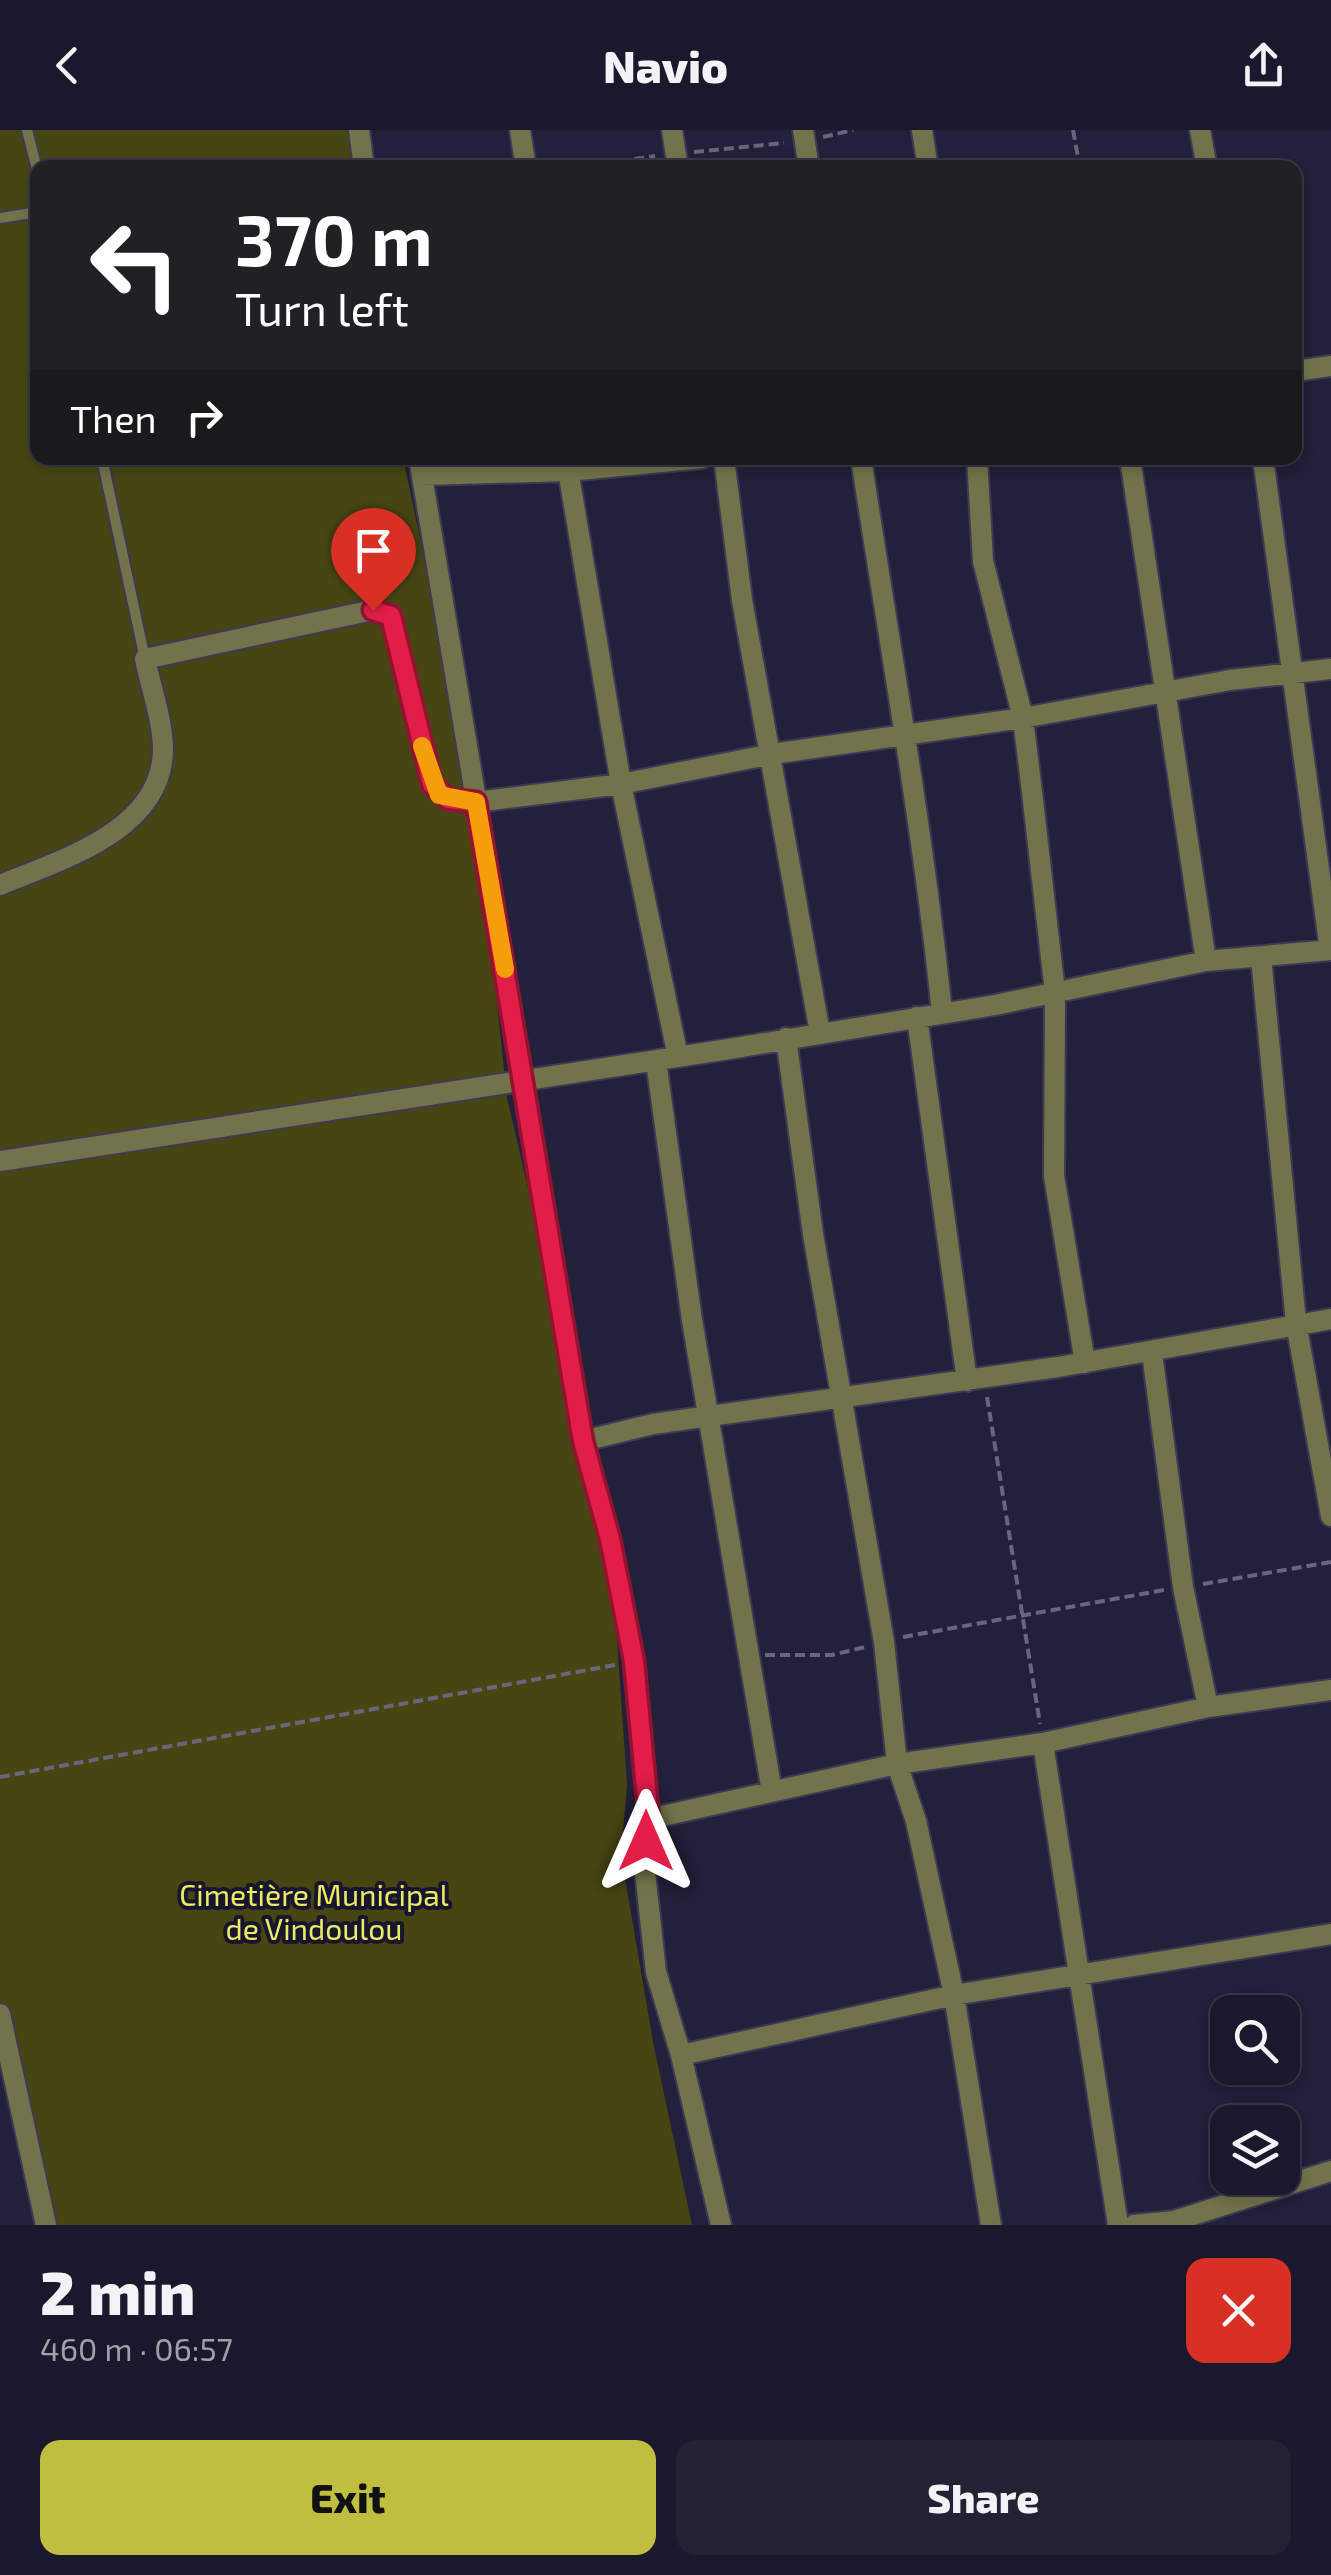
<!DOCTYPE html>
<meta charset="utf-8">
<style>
body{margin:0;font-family:"Exo 2",sans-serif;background:#232134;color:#f1f3f6;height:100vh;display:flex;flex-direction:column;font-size:38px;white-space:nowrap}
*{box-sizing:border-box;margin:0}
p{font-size:32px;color:#9fa0a9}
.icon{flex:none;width:55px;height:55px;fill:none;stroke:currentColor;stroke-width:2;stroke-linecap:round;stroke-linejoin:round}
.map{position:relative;height:2095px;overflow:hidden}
.details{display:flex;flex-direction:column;background:#1a182c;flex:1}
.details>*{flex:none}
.top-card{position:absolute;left:30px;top:30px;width:1272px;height:305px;border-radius:20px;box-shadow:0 5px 15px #0003,0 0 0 2px #383748;background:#202124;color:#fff;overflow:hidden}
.fabs{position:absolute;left:1210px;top:1865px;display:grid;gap:20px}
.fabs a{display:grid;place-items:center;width:90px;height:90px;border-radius:20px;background:#1a182c;box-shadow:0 5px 15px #0003,0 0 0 2px #383748;font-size:50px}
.pin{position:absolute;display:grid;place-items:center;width:85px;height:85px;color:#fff;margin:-102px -42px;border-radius:50% 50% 50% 0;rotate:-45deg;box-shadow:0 0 10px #0007}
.pin .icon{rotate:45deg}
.me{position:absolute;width:110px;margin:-55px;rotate:0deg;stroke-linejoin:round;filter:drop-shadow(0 0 8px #0008)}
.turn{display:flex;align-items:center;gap:35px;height:210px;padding:0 40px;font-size:45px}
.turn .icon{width:130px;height:130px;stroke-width:2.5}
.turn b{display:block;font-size:70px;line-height:85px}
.then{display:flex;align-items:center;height:95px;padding:0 40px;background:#0003;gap:20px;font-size:38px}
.round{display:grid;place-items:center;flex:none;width:105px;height:105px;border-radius:20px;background:#232134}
.summary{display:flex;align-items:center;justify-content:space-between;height:170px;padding:0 40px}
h1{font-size:60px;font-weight:800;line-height:75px}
.primary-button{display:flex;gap:20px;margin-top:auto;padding:20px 40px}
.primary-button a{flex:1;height:115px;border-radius:20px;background:#bfbe41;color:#111;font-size:40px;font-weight:800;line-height:115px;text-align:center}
.primary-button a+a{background:#232134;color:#f1f3f6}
header{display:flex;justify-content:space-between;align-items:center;height:130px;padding:0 40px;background:#1a182c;font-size:45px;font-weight:800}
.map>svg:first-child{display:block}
</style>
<header><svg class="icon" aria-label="back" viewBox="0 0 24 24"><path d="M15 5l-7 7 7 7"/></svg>Navio<svg class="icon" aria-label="share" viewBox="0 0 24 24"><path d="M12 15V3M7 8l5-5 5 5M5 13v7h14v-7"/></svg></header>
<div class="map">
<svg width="1331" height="2095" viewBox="0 0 1331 2095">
<rect width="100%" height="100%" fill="#22203a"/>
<path fill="#474613" d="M0 0H348L354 37 38 38V328H403L476 672 507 968 610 1409 627 1655 621 1725 654 1917 692 2095H47L0 1871Z"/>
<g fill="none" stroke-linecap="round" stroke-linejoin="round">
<g stroke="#3d3b54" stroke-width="14">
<path id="lane" d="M27 0 38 43
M0 88 38 82
M102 328 145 529"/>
</g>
<g stroke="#3d3b54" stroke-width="24">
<path id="street" d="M359 0 364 38
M520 0 526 38
M672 0 678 38
M803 0 809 38
M922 0 928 38
M1200 0 1207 38
M1295 241 1331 236
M419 328 583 1311 610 1409 634 1531 649 1689 644 1733 656 1842 681 1925 721 2095
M566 328 621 654 678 927
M724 328 742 470 820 903
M861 328C889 513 923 697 942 883
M977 328 983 431 1023 588 1032 662 1055 862 1054 1046 1085 1233
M1130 328 1206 831
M1263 328 1330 820
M422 345 568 341 702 328
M0 755C60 730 162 701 163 620 163 591 151 558 145 529L373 480 391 486 432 654 448 669 476 672 621 654 772 624 1023 588 1230 550 1331 539
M1261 827 1296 1193 1331 1386
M917 887 967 1251
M786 908 813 1104 884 1512 897 1634 916 1691 954 1865 991 2095
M656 931 692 1190 772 1662
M0 1031 729 919 995 875 1206 831 1331 820
M1152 1223 1183 1457 1208 1577
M583 1311 653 1294 1058 1237 1331 1189
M1043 1613 1118 2095
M649 1689 897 1634 1043 1613 1208 1577 1331 1560
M0 1884 46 2095
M681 1925 954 1865 1331 1804
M1134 2095 1174 2091 1331 2041"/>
</g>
<path stroke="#67667d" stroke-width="4" stroke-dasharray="10 5" stroke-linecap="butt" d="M1073 0 1080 38
M823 7 853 0
M694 22 784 13
M575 38 655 26
M987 1267 1040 1594
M1203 1454 1331 1432
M903 1507 1164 1460
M765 1525H832L865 1517
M0 1647 615 1535"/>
<use href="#lane" stroke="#73734b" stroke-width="10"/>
<use href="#street" stroke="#73734b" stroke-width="20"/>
</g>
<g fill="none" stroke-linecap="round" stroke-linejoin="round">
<g stroke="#92132f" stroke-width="25">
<path id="route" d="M373 480 391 486 432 654 448 669 476 672 583 1311 610 1409 634 1531 649 1689 646 1711"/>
</g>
<use href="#route" stroke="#e11d48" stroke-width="18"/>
<path stroke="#f59e0b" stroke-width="18" d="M422 616 439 665 476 672 505 839"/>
</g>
<g text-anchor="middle" stroke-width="8" stroke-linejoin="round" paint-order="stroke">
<g font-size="30" fill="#ebea60" stroke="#18162f">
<text x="314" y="1776">Cimetière Municipal<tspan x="314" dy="34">de Vindoulou</tspan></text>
</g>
</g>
</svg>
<div class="fabs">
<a><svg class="icon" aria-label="search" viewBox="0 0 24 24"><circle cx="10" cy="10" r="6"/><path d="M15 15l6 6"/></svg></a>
<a><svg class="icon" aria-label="layers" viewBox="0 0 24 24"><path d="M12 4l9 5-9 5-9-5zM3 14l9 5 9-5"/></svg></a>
</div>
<div class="pin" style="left:373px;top:480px;background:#d93025"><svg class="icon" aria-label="arrive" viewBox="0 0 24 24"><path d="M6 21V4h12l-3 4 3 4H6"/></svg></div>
<svg class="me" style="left:646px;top:1711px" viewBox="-20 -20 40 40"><path d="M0-17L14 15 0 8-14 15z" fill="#e11d48" stroke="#fff" stroke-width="4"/></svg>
<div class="top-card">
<div class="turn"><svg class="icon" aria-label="left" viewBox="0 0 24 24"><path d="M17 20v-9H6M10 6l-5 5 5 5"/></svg><div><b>370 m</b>Turn left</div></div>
<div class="then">Then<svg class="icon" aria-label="right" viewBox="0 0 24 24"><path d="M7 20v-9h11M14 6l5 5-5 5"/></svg></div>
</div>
</div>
<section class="details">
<div class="summary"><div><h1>2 min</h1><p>460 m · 06:57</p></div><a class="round" style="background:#d93025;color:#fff"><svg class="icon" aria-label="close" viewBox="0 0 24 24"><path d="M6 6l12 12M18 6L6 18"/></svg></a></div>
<div class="primary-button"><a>Exit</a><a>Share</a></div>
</section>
